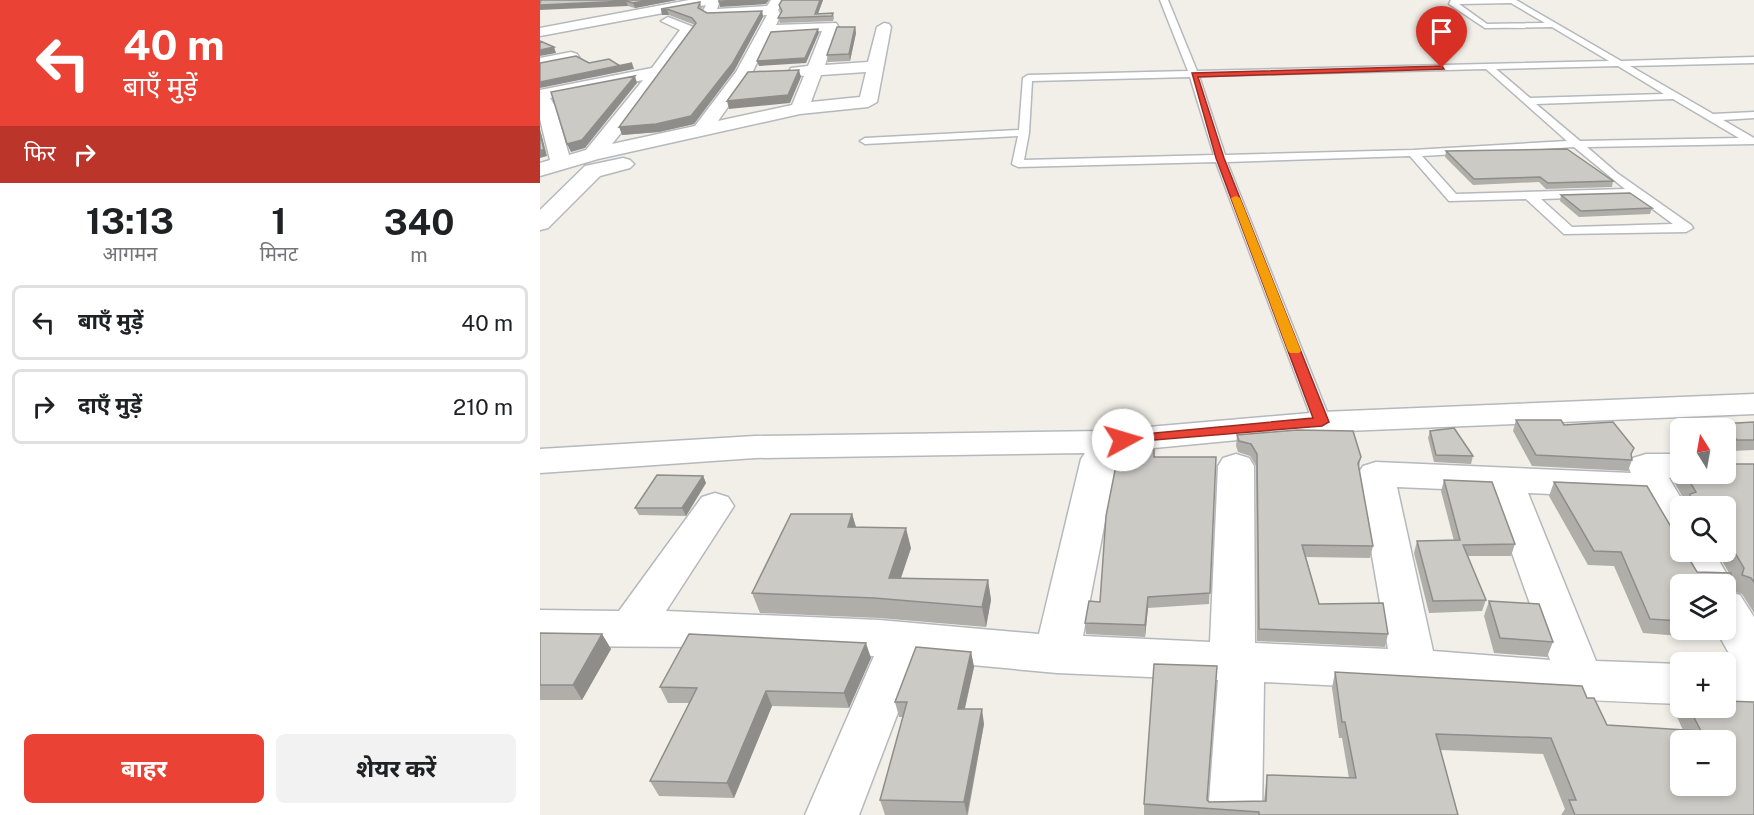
<!DOCTYPE html>
<html lang="hi">
<meta charset="utf-8">
<style>
body{margin:0;font-family:"Public Sans","Noto Sans Devanagari",sans-serif;background:#f2f2f2;color:#202124;height:100vh;display:flex;flex-direction:column;font-size:22px;white-space:nowrap}
*{box-sizing:border-box;margin:0}
p{font-size:20px;color:#757577}
.icon{flex:none;width:33px;height:33px;fill:none;stroke:currentColor;stroke-width:2;stroke-linecap:round;stroke-linejoin:round}
.map{position:relative;flex:1;overflow:hidden}
.details{display:flex;flex-direction:column;background:#fff;width:540px}
.details>*{flex:none}
.banner{background:#ea4335;color:#fff;overflow:hidden}
.needle{width:39px;rotate:349deg}
.controls{position:absolute;left:1130px;top:418px;display:grid;gap:12px}
.controls a{display:grid;place-items:center;width:66px;height:66px;border-radius:9px;background:#fff;box-shadow:0 3px 9px #0003;font-size:30px}
.pin{position:absolute;display:grid;place-items:center;width:51px;height:51px;color:#fff;margin:-62px -26px;border-radius:50% 50% 50% 0;rotate:-45deg;box-shadow:0 0 6px #0007}
.pin .icon{rotate:45deg}
.me{position:absolute;width:66px;margin:-33px;rotate:84deg;stroke-linejoin:round;filter:drop-shadow(0 0 4px #0008)}
.turn{display:flex;align-items:center;gap:21px;height:126px;padding:0 24px;font-size:27px}
.turn .icon{width:78px;height:78px;stroke-width:2.5}
.turn b{display:block;font-size:42px;line-height:51px}
.then{display:flex;align-items:center;height:57px;padding:0 24px;background:#0003;gap:12px;font-size:22px}
.eta{display:flex;justify-content:space-evenly;align-items:center;height:102px;text-align:center}
.eta b{font-size:36px;font-weight:700;line-height:42px}
.primary-button{display:flex;gap:12px;margin-top:auto;padding:12px 24px}
.primary-button a{flex:1;height:69px;border-radius:9px;background:#ea4335;color:#fff;font-size:24px;font-weight:700;line-height:69px;text-align:center}
.primary-button a+a{background:#f2f2f2;color:#202124}
ul{padding:0;list-style:none}
li{display:flex;align-items:center;gap:18px;height:75px;margin:0 12px 9px;padding:0 12px;border:3px solid #e0e0e0;border-radius:9px}
li div{flex:1}
li b{display:block;font-size:22px}
li em{font-style:normal}
main{display:flex;flex:1;min-height:0}
.map>svg:first-child{display:block}
</style>
<main>
<section class="details">
<div class="banner">
<div class="turn"><svg class="icon" aria-label="left" viewBox="0 0 24 24"><path d="M17 20v-9H6M10 6l-5 5 5 5"/></svg><div><b>40 m</b>बाएँ मुड़ें</div></div>
<div class="then">फिर<svg class="icon" aria-label="right" viewBox="0 0 24 24"><path d="M7 20v-9h11M14 6l5 5-5 5"/></svg></div>
</div>
<div class="eta">
<div><b>13:13</b><p>आगमन</p></div>
<div><b>1</b><p>मिनट</p></div>
<div><b>340</b><p>m</p></div>
</div>
<ul>
<li><svg class="icon" aria-label="left" viewBox="0 0 24 24"><path d="M17 20v-9H6M10 6l-5 5 5 5"/></svg><div><b>बाएँ मुड़ें</b></div><em>40 m</em></li>
<li><svg class="icon" aria-label="right" viewBox="0 0 24 24"><path d="M7 20v-9h11M14 6l5 5-5 5"/></svg><div><b>दाएँ मुड़ें</b></div><em>210 m</em></li>
</ul>
<div class="primary-button"><a>बाहर</a><a>शेयर करें</a></div>
</section>
<div class="map">
<svg width="1214" height="815" viewBox="0 0 1214 815">
<rect width="100%" height="100%" fill="#f1efe8"/>
<g fill="none" stroke-linecap="round" stroke-linejoin="round">
<g stroke="#b5b8bc" stroke-width="3">
<path id="service" d="M620 0H628L657 71 1069 61 1012 27 945 28 909 4 911 0H976L1081 61 1214 57V63L1090 66 1173 114 1214 112V118L1183 120 1214 138V144L1047 147 1077 173 1151 225 1153 228 1146 232 1024 234 986 199 909 201 870 156 687 162 791 422 782 428 773 422 676 162 478 167 472 164 478 136 325 144 320 141 325 138 479 130 483 78 488 75 648 71ZM971 3 1005 23 947 24 919 4ZM1078 66 1124 94 990 98 956 69ZM946 69 1027 141 873 150 685 155 659 76ZM650 77 674 155 484 160 489 133 492 81ZM1133 99 1199 138 1040 141 996 104ZM1034 147 1085 189 916 194 882 156ZM1095 196 1133 224 1032 227 1001 199Z"/>
</g>
<g stroke="#b5b8bc" stroke-width="3">
<path id="minor" d="M149 0H180L177 9 227 6 231 0H244L238 10 241 15 236 25 296 23 298 26 285 65 328 62 337 27 344 23 349 24 351 27 337 102 328 107 260 114 58 159 0 176V163L10 160 0 119V90L112 68 140 30 121 21 128 17 156 28 100 109 72 144 155 126 196 72 227 15 169 17 162 13 166 5 0 36V28ZM282 31 268 66 251 68 249 71 251 74 264 76 252 105 178 121 212 73 231 34ZM326 72 320 97 271 102 281 75ZM103 80 46 150 29 155 15 106 10 98Z
M31 52 37 54 39 57 37 60 0 68V58Z
M83 158 90 160 94 164 90 168 60 176 8 228 0 230V210L45 166Z
M1214 394V414L782 432 572 452 577 459 543 636 670 642 678 466 683 458 696 454 709 458 714 466 715 643 848 649 818 474 823 466 836 462 1091 473 1088 466 1093 458 1106 454H1140V474H1153L1129 478 1146 507H1140V552H1174L1193 585 1189 592 1200 595 1214 617V706L1185 705V665L1196 666 1176 630H1185V585H1151L1133 552 1138 543 1126 540 1102 498 988 493 1056 661 1140 664V704C1001 699 863 688 724 682L722 815H668L678 680 517 673 378 660 319 815H265L334 656 160 647 0 646V610L79 611 162 497 175 493 188 497 194 506 126 611 339 620 499 634 541 459 545 453 215 458 0 473V449L215 436 562 431 782 412ZM857 487 950 491 1010 660 893 651Z"/>
</g>
<use href="#service" fill="#fff" fill-rule="evenodd"/>
<use href="#minor" fill="#fff" fill-rule="evenodd"/>
</g>
<path fill="#afaea9" d="M137 0 95 8 88 6 0 1Z
M283 0 278 14 293 13 294 18 293 21 240 23 238 18 241 12 239 5Z
M160 2 162 8 161 10 167 13 222 11 223 17 194 71 154 124 119 132 82 135 155 25 129 15H122L121 9Z
M315 27 316 33 310 61 288 62 287 55Z
M906 151 1073 181 1072 187 1006 189 999 182 933 185 905 157Z
M1021 195 1112 208 1110 214 1039 217 1020 201Z
M976 420 1024 425 1092 460 1088 471 992 466 973 431Z
M1214 422V450L1192 451 1185 444V429H1178L1181 424Z
M890 431 933 456 931 464 894 462 888 438Z
M697 435 821 457 819 467 833 546 830 558 766 557 779 604 848 634 845 647 717 641 716 466 710 456 698 452 696 446Z
M614 457H676L669 604 608 608 605 637 546 634 545 623 560 602Z
M1187 462 1193 464H1214V613L1202 594 1192 591 1195 584 1191 577V614L1186 623 1187 624 1185 627V585H1140V630H1183L1178 639 1103 633 1074 566 1048 565 1009 496 1014 482 1138 539 1157 572 1189 573 1177 552H1185V507H1143L1146 503 1133 480 1140 465V474H1185Z
M163 476 166 483 146 516 99 515 95 508Z
M904 480 975 544 971 556H928L946 600 942 611 889 613 874 553 877 541H914L901 491Z
M312 514 316 527 371 548 361 578 448 580 451 600 446 627 339 618 220 613 212 593Z
M949 601 1013 642 1007 657 954 653 944 616Z
M0 633 62 634 71 649 42 700H0Z
M431 652 434 667 425 709 444 724 428 815H345L340 800 363 717H359L355 702Z
M331 658 309 708 232 706 194 798 119 796 110 781 149 703H128L120 687Z
M795 672 1047 698 1067 725 1143 730 1136 715 1140 708H1185L1214 815H1021L1025 809 1003 754 900 750 918 815H604V804L667 800 669 802 724 801 727 775 809 778 802 738H799L792 688Z"/>
<path fill="#8f8d8a" d="M110 0H137L95 8 93 3Z
M207 0H229L226 4 180 7 179 2Z
M280 0H283L277 16 275 14Z
M86 1 88 6 0 10V5Z
M121 9H127L129 15H122Z
M222 11 223 17 194 71 154 124 119 132 82 135 79 127Z
M315 27 316 33 310 61 309 54Z
M278 29 279 33 266 63 219 66 217 61Z
M14 47 16 53 0 56V50Z
M92 63 94 69 0 88V82Z
M259 70 261 77 250 103 189 109 187 101Z
M95 76 97 83 45 148 31 152 27 144Z
M0 129 7 156 0 158Z
M1190 455 1185 466V456Z
M163 476 166 483 146 516 142 508Z
M312 514 318 534 308 527Z
M366 528 371 548 354 598 349 578Z
M448 580 451 600 446 627 442 607Z
M608 597V608L605 637V625Z
M1191 614 1185 624V615Z
M62 634 71 649 42 700 33 685Z
M326 643 331 658 309 708 304 693Z
M431 652 434 667 421 724 418 709Z
M226 691 232 706 194 798 187 783Z
M442 709 444 724 427 815 424 802Z"/>
<path fill="#cccac5" stroke="#8f8d8a" stroke-width="1.5" fill-rule="evenodd" d="M2 0H110L93 3 86 1 0 5V1Z
M179 0H207L179 2Z
M242 0H280L275 14 293 13 292 16 238 18 242 11 239 5Z
M160 2 158 8 167 13 222 11 192 64 151 116 116 124 79 127 156 23 152 18 127 9H121Z
M297 27H315L309 54 287 55Z
M278 29 265 58 217 61 231 32Z
M0 41 14 47 0 50Z
M36 56 49 63 69 59 80 66 92 63 0 82V63Z
M259 70 248 95 187 101 208 72Z
M95 76 42 140 27 144 11 92Z
M0 133 4 150H0Z
M1027 149 1073 181 1008 183 1000 177 934 179 906 151Z
M1090 193 1112 208 1041 211 1021 195Z
M976 420H1021L1024 425 1073 422 1094 448 1091 454 1092 460 996 455Z
M1214 422V440H1197L1181 424Z
M914 428 933 456 896 455 890 431Z
M757 430 813 431 821 457 818 463 833 546 762 545 779 604 843 603 848 634 719 629 717 454 711 444 699 441 697 435Z
M579 450H614V457H676L670 593 608 597 605 625 545 623 549 601 560 602 566 516Z
M1185 462 1193 464H1214V582L1211 578 1202 575 1204 568 1185 536V507H1150V494L1156 492 1145 474H1185Z
M117 475 163 476 142 508H95Z
M904 480 952 482 975 544 923 545 946 600 893 601 877 541 920 540Z
M1014 482 1107 486 1131 527 1140 530V535L1138 539 1140 542V552H1145L1157 572 1191 573V614L1185 615V585H1140V621L1110 619 1081 552 1054 551Z
M251 514H312L308 527 366 528 349 578 448 580 442 607 334 598 212 593Z
M949 601 999 604 1013 642 960 638Z
M0 633 62 634 33 685H0Z
M149 634 326 643 304 693 226 691 187 783 110 781 157 688 120 687Z
M376 647 431 652 418 709H442L424 802 340 800 367 702H355Z
M614 664 677 666 667 800 669 802 726 801 727 775 816 778 805 722H802L795 672 1042 686 1047 698H1054L1067 725 1161 731 1149 708H1185V701L1214 702V815H1035L1029 800H1036L1011 738 896 734 918 815H719V812L604 804ZM1140 741H1185V786H1140Z"/>
<path fill="#ea4335" stroke="#982c22" stroke-width="1.5" d="M902 66 904 69 658 77 684 158 789 422 782 426 578 443 576 440 583 436 773 418 676 158 652 73Z"/>
<path fill="#f59e0b" d="M696 196 700 198 761 351 759 353H750L748 351 691 198Z"/>
</svg>
<div class="controls">
<a><svg class="needle" viewBox="-14 -14 28 28"><path d="M0-13l5 13h-10z" fill="#e53935"/><path d="M0 13l5-13h-10z" fill="#757577"/></svg></a>
<a><svg class="icon" aria-label="search" viewBox="0 0 24 24"><circle cx="10" cy="10" r="6"/><path d="M15 15l6 6"/></svg></a>
<a><svg class="icon" aria-label="layers" viewBox="0 0 24 24"><path d="M12 4l9 5-9 5-9-5zM3 14l9 5 9-5"/></svg></a>
<a>+</a>
<a>−</a>
</div>
<div class="pin" style="left:902px;top:68px;background:#d93025"><svg class="icon" aria-label="arrive" viewBox="0 0 24 24"><path d="M6 21V4h12l-3 4 3 4H6"/></svg></div>
<svg class="me" style="left:583px;top:440px" viewBox="-20 -20 40 40"><circle r="19" fill="#fff"/><path d="M0-13L10 11 0 6-10 11z" fill="#ea4335"/></svg>
</div>
</main>
